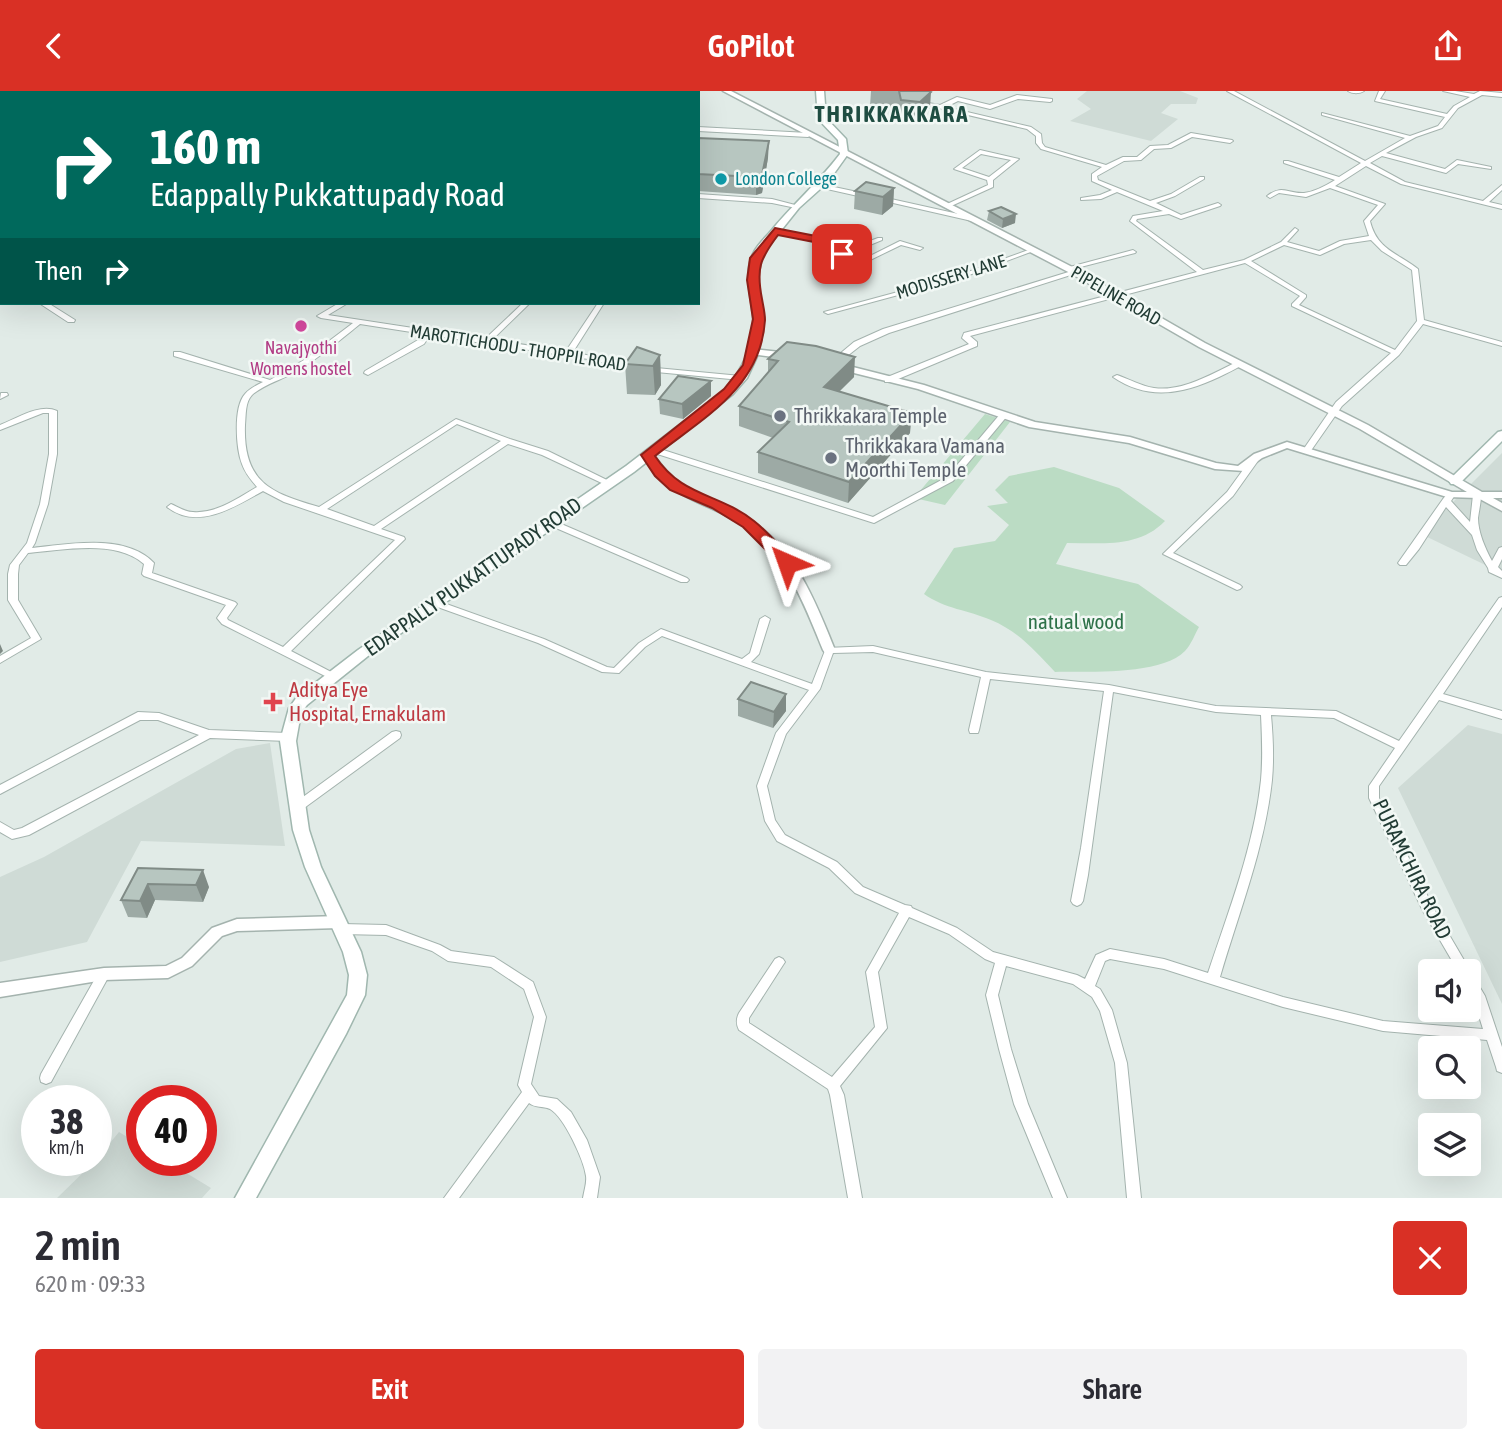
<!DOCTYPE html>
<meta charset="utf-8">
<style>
body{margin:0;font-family:"Asap Condensed",sans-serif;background:#f2f2f3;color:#2b2b33;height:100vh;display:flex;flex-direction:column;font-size:26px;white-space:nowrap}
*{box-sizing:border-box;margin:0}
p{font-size:23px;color:#7c7c81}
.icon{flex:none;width:38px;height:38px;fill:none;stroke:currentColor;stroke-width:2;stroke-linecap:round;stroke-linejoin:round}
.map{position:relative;height:1107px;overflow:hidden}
.details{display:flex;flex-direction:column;background:#fff;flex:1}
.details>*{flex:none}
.hud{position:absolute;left:0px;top:0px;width:700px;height:214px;box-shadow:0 7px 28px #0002;background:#00695c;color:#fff;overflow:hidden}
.tools{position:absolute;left:1418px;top:868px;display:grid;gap:14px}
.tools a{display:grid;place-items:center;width:63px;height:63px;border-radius:7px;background:#fff;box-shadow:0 7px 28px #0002;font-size:35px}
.speed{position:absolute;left:21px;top:994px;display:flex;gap:14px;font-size:35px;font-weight:700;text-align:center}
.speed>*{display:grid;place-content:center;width:91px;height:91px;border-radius:50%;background:#fff;box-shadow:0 7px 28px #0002;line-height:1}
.speed small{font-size:18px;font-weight:400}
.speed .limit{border:10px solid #d22;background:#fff;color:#111}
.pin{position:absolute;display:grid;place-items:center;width:60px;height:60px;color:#fff;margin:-30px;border-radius:14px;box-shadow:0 4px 10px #0006}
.me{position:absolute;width:77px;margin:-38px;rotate:317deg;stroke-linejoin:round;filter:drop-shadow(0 0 5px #0008)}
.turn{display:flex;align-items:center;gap:24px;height:147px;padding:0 35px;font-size:32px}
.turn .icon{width:91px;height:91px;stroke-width:2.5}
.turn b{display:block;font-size:49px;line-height:60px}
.then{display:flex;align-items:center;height:66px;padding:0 35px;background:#0003;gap:14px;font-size:26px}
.round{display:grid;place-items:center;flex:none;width:74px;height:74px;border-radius:7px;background:#f2f2f3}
.head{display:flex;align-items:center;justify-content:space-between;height:119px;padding:0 35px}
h1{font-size:42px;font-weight:600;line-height:52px}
.primary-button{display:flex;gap:14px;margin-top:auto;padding:14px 35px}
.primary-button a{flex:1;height:80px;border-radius:7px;background:#d93025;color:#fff;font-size:28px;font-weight:600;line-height:80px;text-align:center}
.primary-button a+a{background:#f2f2f3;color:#2b2b33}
header{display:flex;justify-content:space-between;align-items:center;height:91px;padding:0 35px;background:#d93025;color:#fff;font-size:32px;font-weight:600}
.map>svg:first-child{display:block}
</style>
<header><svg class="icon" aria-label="back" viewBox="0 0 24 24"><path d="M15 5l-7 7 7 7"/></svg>GoPilot<svg class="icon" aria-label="share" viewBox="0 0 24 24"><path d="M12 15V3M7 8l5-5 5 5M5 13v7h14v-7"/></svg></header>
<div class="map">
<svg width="1502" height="1107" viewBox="0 0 1502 1107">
<rect width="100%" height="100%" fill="#e1ebe7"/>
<path fill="#cfdbd6" d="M1087 0H1180L1198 7 1196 13H1171L1161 22 1178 28 1151 50 1070 30 1091 18 1077 8Z
M1502 362V482L1421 443Z
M1468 634 1502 643V913L1398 697Z
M270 652 285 755 141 750 87 851 0 871V786L44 766 236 658Z
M119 1041 142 1055V1069H165L211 1097 202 1107H57L96 1069Z"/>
<path fill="#bbdcc4" d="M985 323 1010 331 945 414 914 407Z
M1054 376 1119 397 1165 430C1139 457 1102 452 1067 452L1056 473 1138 493 1199 536C1195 543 1191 554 1185 560 1160 585 1088 580 1055 581 1035 560 1018 540 991 529 968 519 945 518 924 503L954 457 995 450 1009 434 987 415 1008 412 995 399 1009 385Z"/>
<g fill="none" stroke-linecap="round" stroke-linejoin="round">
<g stroke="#a4b3ae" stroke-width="2">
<path id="minor" d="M91 0H98L96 2H88Z
M148 0H155L153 2H146Z
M354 0H364L368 2H357Z
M546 0H554L551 2H543Z
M564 0H571L573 2H566Z
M1227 0H1234L1365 70 1405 47 1322 24V22L1410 45 1438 35 1445 26 1375 10 1379 0H1385L1380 8 1447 23 1454 15 1470 6 1443 0H1455L1474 3 1480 0 1502 2V6L1482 4 1458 17 1442 37 1416 46 1386 62 1445 78 1457 69 1491 76V78L1458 73 1446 82 1382 65 1370 72 1405 91 1483 110 1502 94V99L1489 111 1502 114V118L1401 93 1366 75 1335 95 1385 113 1370 130C1377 159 1398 162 1418 178L1424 229 1502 251V255L1423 233 1399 264 1342 315 1310 361H1304L1303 359 1336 311 1391 262 1292 215V213L1300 205 1245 172 970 245 977 251V255L891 291H885V287L969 253 962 247 964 242 1197 181 1130 130 1133 125 1163 120 1117 101 1101 108 1081 109V107L1100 104 1112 99 1092 90V83L1102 76 1041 58 1036 52V45L1027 38 917 12V10L940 14 957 6 990 14 1017 4 1052 8V10L1050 11 1018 8 990 18 958 10 946 16 1031 36 1041 43 1042 52 1045 56 1106 74 1123 66H1137L1150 55 1168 54 1191 42 1232 49 1233 50 1230 52 1192 46 1171 57 1154 58 1141 69 1124 70 1097 85 1098 89 1150 110 1171 103 1200 86H1204V88L1175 105 1156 112 1181 124 1218 112 1221 114 1220 115 1181 128 1169 123 1137 128 1136 130 1203 179 1244 169 1281 151 1295 137 1298 139 1287 151 1319 160 1340 150 1369 145 1364 130 1378 114 1330 97 1306 106 1279 102 1270 107 1267 105C1283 93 1287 103 1304 102 1314 101 1327 94 1335 89L1284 72V70H1288L1339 86 1361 72ZM1371 149 1382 160 1412 179 1417 230 1395 259 1299 214 1306 206V204L1251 170 1284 154 1320 164 1344 153Z
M1348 0H1364C1360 3 1352 3 1348 0Z
M0 25H2V29H0Z
M698 36 808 42 811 44 808 46 698 40Z
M0 48H2V52H0Z
M980 59 1019 68 993 89V96L949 116H945V114L988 94 987 89 954 78ZM981 63 1011 69 989 86 962 77Z
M0 62H2V66H0Z
M0 82H2V86H0Z
M820 93 867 103 870 105 867 107 818 96V94Z
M698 103 772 108 799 115 796 117 772 112 698 107Z
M882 106 972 126 975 128 972 130 880 109 879 108Z
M0 107H2V111H0Z
M775 138 824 149 843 160 878 147H882V149L848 163 862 169 900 150 923 157 920 159 901 154 862 173 840 164 820 152 773 141V139Z
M1031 158 1036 159 961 187 828 223 824 221 957 185Z
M1133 159 1136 161 1135 162 1069 179 1066 177Z
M1075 179 1078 181 1077 182 889 242 860 255 837 273H834L830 271 854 251 883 238Z
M0 188H2V194H0Z
M39 212H48L75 229 74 231H68Z
M339 212H348L328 224 485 248 523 212H530L492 249 566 260 598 212H604L573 261 635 275 741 285 745 287 741 289 635 279 588 268 430 244 424 253 368 284 364 282 365 280 418 249 424 243 360 233C339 250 318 268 295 281 282 289 264 293 252 304 245 311 246 324 245 334 243 391 270 402 319 416L456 328 510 348 548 360 613 392 609 395 606 394 542 364 508 353 381 438 404 446 405 448 291 560 335 583 337 585 335 587H329L222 533 217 527 226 514 144 485 142 483 144 473C116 448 63 459 28 462L19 474 18 483V509L41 548 0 572V565L31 547 8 509V483L10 474 27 452 40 413 49 363V322H43L0 339V334C16 328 40 312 57 320V363L48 413 35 452 32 457C68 453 126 442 154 472L152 482 235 511 237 513 227 527 228 529 283 556 395 449 284 411 263 400C234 416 198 440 167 416L171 413C178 416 185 421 193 421 216 423 238 407 257 396 251 389 245 382 242 373 236 358 233 316 245 303 250 297 257 294 263 291L174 265V261H180L270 289 304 269 353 232 321 227 317 225ZM457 333 501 350 374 435 327 418Z
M1237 271H1240L1244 273C1236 278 1227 282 1219 286 1183 303 1148 310 1113 286L1117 284C1129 288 1141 295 1154 297 1183 301 1211 283 1237 271Z
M1 302H7L8 304 0 308Z
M1001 322H1007L1008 324 953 390 874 432 651 361 650 359 654 357H657L873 426 947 386Z
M1253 365H1256L1260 367 1233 405 1173 462 1240 494 1242 496 1240 498 1237 499 1163 463 1227 401Z
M1451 401 1455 404 1451 410 1470 431 1473 404 1477 401 1481 404C1481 412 1479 419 1478 427 1478 441 1485 457 1492 470L1499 457 1502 456V468L1498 476 1502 480V487L1489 481 1488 477 1477 459 1472 444 1446 416 1419 458 1406 474H1400L1398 472 1443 408 1448 402Z
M552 429 687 487 689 489 687 491H681L549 434 548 432 549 430Z
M1502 506V516L1443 603 1502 620V628L1439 609 1379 695V707L1434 818 1468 876 1470 880 1469 882 1472 883 1485 905 1502 956V982L1497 980 1496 976 1487 949 1383 940 1283 916 1164 878 1110 868 1105 870 1095 895 1100 898 1112 919 1127 972 1141 1107H1127L1115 972 1100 920 1092 906 1073 893 1006 875 998 904 1011 958 1028 1013 1067 1107H1053L1014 1013 999 958 986 904 995 872 985 868 949 843 909 826 878 881 887 937 840 995 844 1004 862 1107H848L830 1004 828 998 739 939C736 933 736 928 739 922L775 868 779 866 783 868 785 871 783 874 749 927V932L832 986 875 936 866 881 899 822 855 802 829 777 777 750 765 730 757 695 776 642 809 599 662 545 645 556 619 582 602 581 538 552 432 514 430 512 432 510H438L544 548 607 576 614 577 639 552 661 538 742 568 750 562 760 528 765 525 770 528 759 563 751 571 812 593 826 557 873 555 986 581 1109 594 1216 615 1336 620 1399 650 1499 507ZM873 561 981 586 969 639 970 642H978L979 639 990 588 1104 600 1081 757 1071 810 1073 813 1077 815 1081 813 1083 810 1088 784 1113 601 1216 621 1261 624C1262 646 1263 667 1261 689 1254 755 1229 819 1208 882L1164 868 1110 858 1096 864 1085 888 1077 884 993 861 957 837 912 817 911 815 905 814 863 796 837 771 785 744 775 729 767 695 786 643 820 598 833 562ZM1271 624 1334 627 1395 657 1369 695V707L1423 820 1458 880H1468V898L1473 906 1483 938 1383 930 1283 906 1220 886C1239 821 1265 756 1272 689 1274 667 1273 646 1271 624Z
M138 621 159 622 209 639 288 642 292 643 293 646 292 649 288 650 210 647 29 744 12 748 0 741V731L14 739 22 737 199 644 158 629H140L0 703V694Z
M396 640 400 641 401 644 400 647 300 720H292L291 717 292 714 392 641Z
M342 833 386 834 440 854 451 860 494 866 533 891 546 926 531 993 539 1005 557 1008 571 1021 587 1049 600 1086 597 1107H583C584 1100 587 1092 586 1085 584 1069 564 1026 550 1018 543 1015 535 1017 529 1012L459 1107H444L522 1001 518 994 534 926 524 898 491 876 448 870 432 860 386 844 342 843 338 841 336 838 338 835Z
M104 878 108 879 110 883 51 991 46 993 41 991 40 987 41 983 100 879Z"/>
</g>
<g stroke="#a4b3ae" stroke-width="3">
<path id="tertiary" d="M723 0H731L1078 179 1205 252 1368 334 1482 401H1502V407H1493L1502 412V420L1478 407 1447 406 1287 357 1262 367 1244 380 1215 378 1129 352 1029 336 918 298 838 278 836 276 841 273 924 294 1035 331 1130 346 1216 372 1238 375 1254 363 1287 351 1452 401H1467L1360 338 1199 256 1072 183Z
M754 258 789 262 794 265 789 268 751 263V259Z
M648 361 652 362C662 375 671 387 685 396 707 409 731 416 752 430 796 460 816 512 835 559L833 562H825L823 559C804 513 786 463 743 434 719 418 689 411 667 393 657 385 650 374 643 364Z
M339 825 344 827 346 831 344 835 339 837 237 840 222 845 192 875 168 887 104 889 0 906V892L104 877 166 875 182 867 212 837 237 828Z"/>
</g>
<g stroke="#a0b7af" stroke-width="3">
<path id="secondary" d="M816 0H824L826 27 846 48 848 63 828 91 799 117 763 162 757 189 764 228 759 261 747 287 733 303 634 381 368 565 307 614 301 622 296 650 309 739 321 776 361 861 367 884 365 904 346 943 256 1107H235L347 904 349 884 343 861 305 776 293 739 280 650 289 617 297 606 358 559 626 375 725 299C742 279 756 252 753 225 751 203 743 181 754 161 758 153 766 146 771 140 793 113 819 91 840 63L838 49 818 28Z
M1502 340V350L1459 393H1451L1449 390 1451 387 1498 341Z"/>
</g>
<use href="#minor" fill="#fff" fill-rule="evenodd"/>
<use href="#tertiary" fill="#fff" fill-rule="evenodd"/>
<use href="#secondary" fill="#fff" fill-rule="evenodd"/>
</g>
<path fill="#9daaa5" d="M422 0H463L460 2H422Z
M871 0H929L930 17 919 28 900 25 898 17 870 15Z
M698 47 768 67 762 102 756 104 698 100Z
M894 97 893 115 882 124 854 118 855 100Z
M989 120 1015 132 1002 137 987 129Z
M660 264 661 294 655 304 627 303 625 273Z
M768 268 854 286 839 301 910 342 848 412 758 382V361L773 347 739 335V315L768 282Z
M711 290V305L683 328 660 323 659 308Z
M786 603V620L773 637 738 625V608Z
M138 777 209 796 203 811 155 809 147 827 128 826 121 809Z"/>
<path fill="#808b86" d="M446 0H463L460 2H443Z
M931 1 930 17 919 28 920 11Z
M769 50 768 67 762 102 756 104V86Z
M894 97 893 115 882 124 883 106Z
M1016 123 1015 132 1002 137 1003 128Z
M660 264 661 294 655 304 653 275Z
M855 266 854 286 823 316 824 296Z
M711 290V305L683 328 682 313Z
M912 322 910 342 848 412 849 391Z
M0 553 3 560 0 563Z
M786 603V620L773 637 774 621Z
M203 779 209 796 203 811 196 794Z
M148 793 155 809 147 827 140 810Z"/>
<path fill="#b7c6c0" stroke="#808b86" stroke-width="2" d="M307 0H321L328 2H303Z
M430 0H446L443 2Z
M899 0H929L931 1 920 11 901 9Z
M698 47 769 50 762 84 756 86 698 83Z
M866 91 894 97 883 106 855 100Z
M1001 116 1016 123 1003 128 989 120Z
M787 251 816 255 855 266 824 296 912 322 849 391 758 361 789 331 739 315 778 270 768 268Z
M637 256 660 264 653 275 625 273Z
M678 285 711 290 682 313 659 308Z
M751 591 786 603 774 621 738 608Z
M138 777 203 779 196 794 148 793 140 810 121 809Z"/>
<path fill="#d93025" stroke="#8d1f18" stroke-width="2" d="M775 137 826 147 848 163 838 165 819 152 778 144C760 168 756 177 762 208 763 214 765 222 765 229 761 297 703 327 655 365 682 406 719 402 754 430 768 441 780 456 793 469V475H782L743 436 712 417 670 399 655 385 641 364 724 298 743 274 753 228 747 189 750 167Z"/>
<circle fill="#0f9aa8" stroke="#f2f8f5" stroke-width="2.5" cx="721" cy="88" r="7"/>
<circle fill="#d1479c" stroke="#f2f8f5" stroke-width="2.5" cx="301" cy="235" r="7"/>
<g fill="#6b7280" stroke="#f2f8f5" stroke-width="2.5">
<circle cx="780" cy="325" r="7"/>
<circle cx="831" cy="367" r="7"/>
</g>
<path fill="#e0444e" stroke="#f2f8f5" stroke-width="2.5" d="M269.5 600.5h7v7h7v7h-7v7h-7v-7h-7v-7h7z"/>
<g text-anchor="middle" stroke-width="5" stroke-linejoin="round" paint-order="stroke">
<g font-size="18" fill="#0d838f" stroke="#f2f8f5" text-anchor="start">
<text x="735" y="94">London College</text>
</g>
<g font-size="18" fill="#223c35" stroke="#f2f8f5">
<text transform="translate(951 186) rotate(-17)" y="6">MODISSERY LANE</text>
<text transform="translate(1116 205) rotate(30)" y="6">PIPELINE ROAD</text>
<text transform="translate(518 257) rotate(9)" y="6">MAROTTICHODU - THOPPIL ROAD</text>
</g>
<g font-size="18" fill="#b23c85" stroke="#f2f8f5">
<text x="301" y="263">Navajyothi<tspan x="301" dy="21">Womens hostel</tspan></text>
</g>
<g font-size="21" fill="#5b616d" stroke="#f2f8f5" text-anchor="start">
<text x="794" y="332">Thrikkakara Temple</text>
<text x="845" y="362">Thrikkakara Vamana<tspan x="845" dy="24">Moorthi Temple</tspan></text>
</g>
<g font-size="21" fill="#223c35" stroke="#f2f8f5">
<text transform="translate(473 486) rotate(-35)" y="7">EDAPPALLY PUKKATTUPADY ROAD</text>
<text transform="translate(1412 778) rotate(64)" y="7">PURAMCHIRA ROAD</text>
</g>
<g font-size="21" fill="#2d7148" stroke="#f2f8f5">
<text x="1076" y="538">natual wood</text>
</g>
<g font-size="21" fill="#be3a42" stroke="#f2f8f5" text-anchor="start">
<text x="289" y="606">Aditya Eye<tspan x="289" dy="24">Hospital, Ernakulam</tspan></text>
</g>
<g font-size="23" font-weight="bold" letter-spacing="2" fill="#1f4d42" stroke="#f2f8f5">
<text x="892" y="31">THRIKKAKKARA</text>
</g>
</g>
</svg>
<div class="tools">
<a><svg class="icon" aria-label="sound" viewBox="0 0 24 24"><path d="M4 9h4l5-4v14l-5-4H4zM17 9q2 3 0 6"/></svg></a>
<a><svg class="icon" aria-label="search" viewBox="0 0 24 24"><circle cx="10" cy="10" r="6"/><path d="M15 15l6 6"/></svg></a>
<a><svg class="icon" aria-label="layers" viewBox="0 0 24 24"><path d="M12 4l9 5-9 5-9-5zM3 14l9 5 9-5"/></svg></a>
</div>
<div class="speed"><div>38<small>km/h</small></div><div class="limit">40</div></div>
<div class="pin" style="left:842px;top:163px;background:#d93025"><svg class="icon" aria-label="arrive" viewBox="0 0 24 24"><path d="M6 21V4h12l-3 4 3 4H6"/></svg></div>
<svg class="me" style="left:787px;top:472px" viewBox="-20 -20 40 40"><path d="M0-17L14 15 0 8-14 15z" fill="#d93025" stroke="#fff" stroke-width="4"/></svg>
<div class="hud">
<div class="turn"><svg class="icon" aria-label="right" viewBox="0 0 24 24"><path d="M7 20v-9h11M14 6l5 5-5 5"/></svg><div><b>160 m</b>Edappally Pukkattupady Road</div></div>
<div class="then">Then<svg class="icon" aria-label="right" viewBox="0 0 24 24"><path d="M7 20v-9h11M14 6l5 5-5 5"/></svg></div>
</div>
</div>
<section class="details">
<div class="head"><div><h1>2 min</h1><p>620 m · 09:33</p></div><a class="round" style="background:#d93025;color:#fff"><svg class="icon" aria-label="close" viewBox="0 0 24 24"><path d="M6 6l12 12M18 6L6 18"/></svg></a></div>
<div class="primary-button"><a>Exit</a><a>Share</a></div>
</section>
